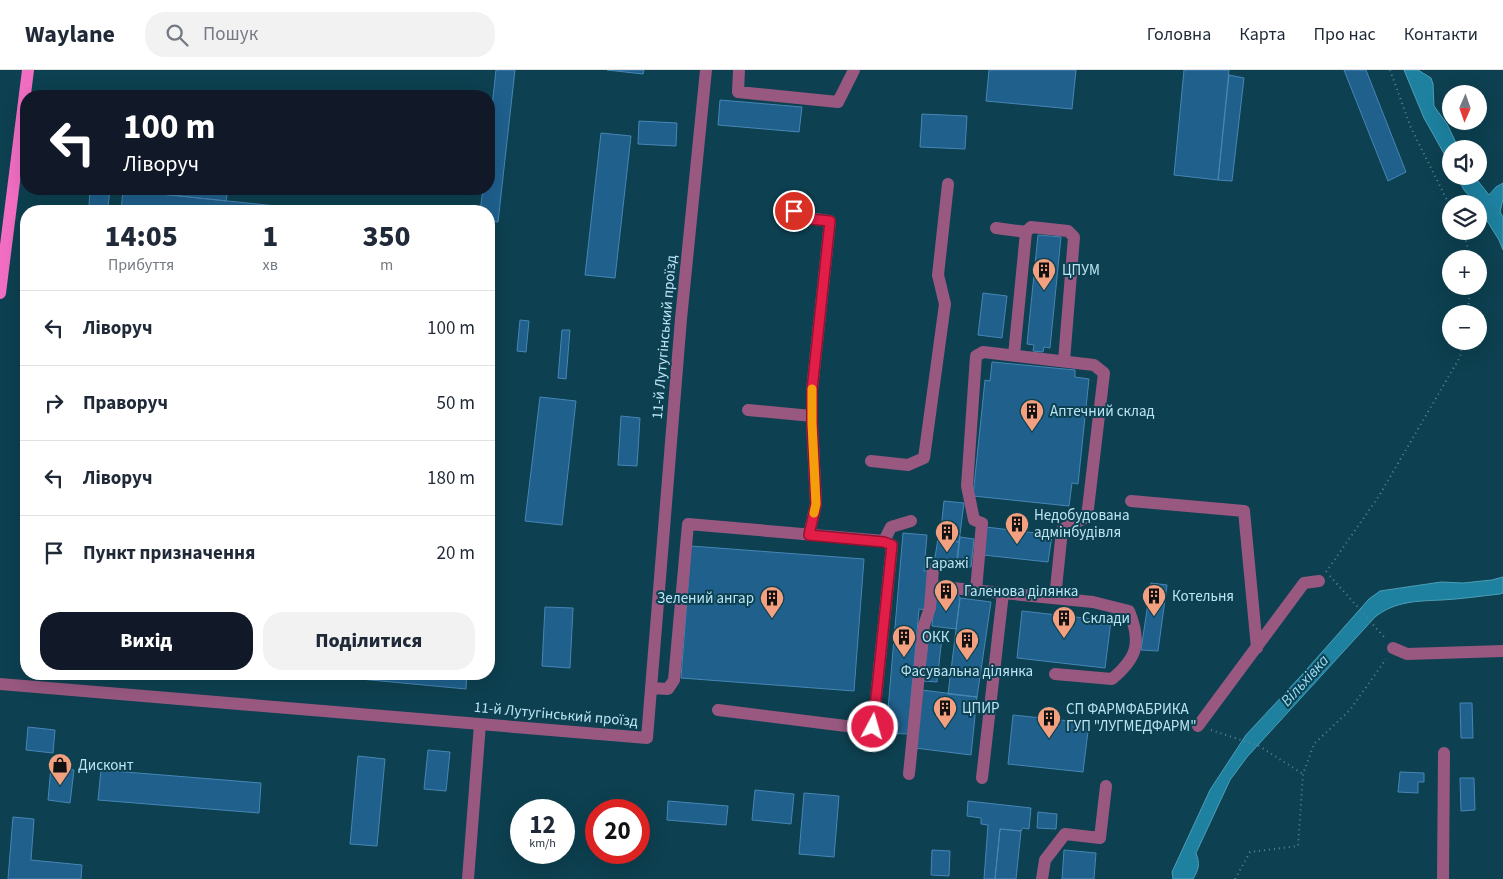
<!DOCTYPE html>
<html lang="uk">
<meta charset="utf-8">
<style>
body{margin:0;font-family:"Source Sans 3",sans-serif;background:#f2f2f3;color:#1f2937;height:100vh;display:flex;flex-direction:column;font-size:19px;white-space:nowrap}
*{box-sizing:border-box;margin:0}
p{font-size:16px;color:#747a83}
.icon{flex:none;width:28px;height:28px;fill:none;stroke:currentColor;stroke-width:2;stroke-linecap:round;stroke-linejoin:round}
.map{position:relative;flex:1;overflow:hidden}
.drawer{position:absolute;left:20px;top:135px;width:475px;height:475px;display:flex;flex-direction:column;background:#fff;border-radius:20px;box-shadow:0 5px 20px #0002}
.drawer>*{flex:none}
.top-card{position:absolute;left:20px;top:20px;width:475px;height:105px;border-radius:20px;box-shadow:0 5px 20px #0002;background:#111827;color:#fff;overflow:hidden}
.needle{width:32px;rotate:182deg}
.tools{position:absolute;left:1442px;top:15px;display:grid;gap:10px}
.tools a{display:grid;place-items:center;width:45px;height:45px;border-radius:50%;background:#fff;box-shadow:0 5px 20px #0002;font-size:25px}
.speed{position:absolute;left:510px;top:729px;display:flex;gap:10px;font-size:25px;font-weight:700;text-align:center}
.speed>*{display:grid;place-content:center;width:65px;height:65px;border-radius:50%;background:#fff;box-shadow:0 5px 20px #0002;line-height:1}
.speed small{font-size:12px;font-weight:400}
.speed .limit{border:8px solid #d22;background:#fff;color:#111}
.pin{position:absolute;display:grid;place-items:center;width:42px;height:42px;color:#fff;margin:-21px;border:2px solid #fff;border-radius:50%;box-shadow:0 1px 5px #0007}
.me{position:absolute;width:55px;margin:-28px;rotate:6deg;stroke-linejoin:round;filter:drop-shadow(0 0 4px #0008)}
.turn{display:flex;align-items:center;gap:18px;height:105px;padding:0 20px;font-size:22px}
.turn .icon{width:65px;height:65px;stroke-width:2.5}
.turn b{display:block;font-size:35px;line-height:42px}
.eta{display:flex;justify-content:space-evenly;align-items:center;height:85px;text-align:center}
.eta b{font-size:30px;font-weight:800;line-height:35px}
.cta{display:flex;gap:10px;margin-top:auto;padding:10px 20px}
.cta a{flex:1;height:58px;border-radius:20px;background:#111827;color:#fff;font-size:20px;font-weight:800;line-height:58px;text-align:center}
.cta a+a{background:#f2f2f3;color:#1f2937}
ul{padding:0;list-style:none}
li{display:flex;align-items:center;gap:15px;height:75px;padding:0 20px;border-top:1px solid #e0e1e3}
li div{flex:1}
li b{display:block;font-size:19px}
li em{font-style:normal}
header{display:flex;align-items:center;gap:30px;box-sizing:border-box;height:70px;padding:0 25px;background:#fff;border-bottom:1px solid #e0e1e3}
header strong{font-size:24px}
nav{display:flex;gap:28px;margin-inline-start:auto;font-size:18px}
.search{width:350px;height:45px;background:#f2f2f3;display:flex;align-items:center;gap:12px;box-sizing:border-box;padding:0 18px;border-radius:20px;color:#747a83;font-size:19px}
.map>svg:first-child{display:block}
</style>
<header>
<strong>Waylane</strong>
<div class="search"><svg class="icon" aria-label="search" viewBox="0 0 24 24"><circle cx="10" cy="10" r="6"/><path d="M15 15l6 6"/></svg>Пошук</div>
<nav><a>Головна</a><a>Карта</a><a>Про нас</a><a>Контакти</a></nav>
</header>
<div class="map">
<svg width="1503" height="809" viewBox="0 0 1503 809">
<rect width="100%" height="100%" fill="#0d4050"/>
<path fill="#1d819f" stroke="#4c9fb9" d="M1404 0H1418L1431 8 1433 14 1434 36 1447 54 1459 79H1451V96L1424 48Z
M1457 106H1474L1489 125 1496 117 1503 113V129L1500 142 1503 147V180L1499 170 1479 138V134H1476L1464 120Z
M1503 507V523L1500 524C1481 526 1461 529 1442 530 1418 531 1395 531 1375 547L1247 687 1230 710 1196 783C1200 794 1199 799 1193 809H1173L1172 802 1210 720 1246 665 1300 607 1369 529 1380 521 1441 512 1463 513 1492 510Z"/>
<path fill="#1f608d" stroke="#4786b5" d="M496 0H515L498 152 489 151V141H480L483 119H489V64Z
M607 0H644L643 4Z
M989 0H1076L1072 39 986 31Z
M1184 0H1229L1218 110 1174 105Z
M1344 0H1366L1406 102 1388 111Z
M1229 5 1244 8 1232 111 1218 110Z
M720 30 802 37 799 62 718 55Z
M922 44 967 46 965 79 920 77Z
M639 51 677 53 676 76 638 74Z
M601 63 631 66 615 208 585 205Z
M90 119H110L108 137 89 136Z
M152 119H228L226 131 151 123Z
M123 120 151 123 324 141H121Z
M82 137 100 139V141H82Z
M1038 165 1061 167 1050 278 1044 277 1043 282 1033 281 1034 275 1027 274Z
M983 223 1007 226 1002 268 978 265Z
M520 250 529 251 526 282 517 281Z
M562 260H570L566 309 558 308Z
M992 292 1075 300V307L1089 309 1078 414 1072 413 1069 436 973 426 985 310 990 311Z
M540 327 576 331 562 455 525 451Z
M621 346 640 348 637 396 618 395Z
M944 431 964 433 959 472 940 469Z
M986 457 1052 465 1048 492 983 485Z
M903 463 927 465 924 501H930L927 540 919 539 908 664 886 663Z
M960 467 974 469 971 497 957 495Z
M938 469 959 472 956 496 934 493Z
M691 476 864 489 854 621 681 608Z
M1151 513 1167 515 1158 581 1141 580Z
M935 520 957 523 960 528 956 559 932 556Z
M960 528 991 532 977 627 948 624Z
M545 537 573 538 570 598 542 596Z
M1022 541 1111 551 1105 598 1017 588Z
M929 565 942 567 937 612 923 611Z
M361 604H467L466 619 360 609Z
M922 620 977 627 971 685 915 678Z
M1460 633H1472L1473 668H1461Z
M1013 645 1089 653 1083 702 1008 694Z
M28 657 55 660 53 683 26 680Z
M428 680 450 682 446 721 424 719Z
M358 686 385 689 377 776 350 774Z
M51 697 74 700 70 733 48 730Z
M101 700 261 713 259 743 98 730Z
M1400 702 1424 703V712H1418V723L1398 722Z
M1460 708H1474L1475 740 1461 741Z
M755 720 794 724 791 754 752 750Z
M804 723 839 726 834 787 799 784Z
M668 731 728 736 726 755 667 750Z
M968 731 1031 738 1029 759 1023 758 1021 761 1000 759 995 809H984L988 755 981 754V748L967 746Z
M1038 742 1057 744 1056 759 1037 758Z
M13 747 34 749 31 790 82 795 81 809H8Z
M1000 759 1021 761 1016 809H995Z
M932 780 950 781 949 806 931 805Z
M1064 780 1096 783 1094 809H1062Z"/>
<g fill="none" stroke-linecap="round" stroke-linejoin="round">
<path stroke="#588797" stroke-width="2" stroke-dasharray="1 4" stroke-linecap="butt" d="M1390 0 1411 58 1451 138
M1463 161 1471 189
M1467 244 1471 216
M1326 502 1379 426 1460 287 1463 271
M1330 506 1385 568
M1211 660 1259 676 1303 704
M1235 809 1250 782 1298 776 1303 704 1314 674 1350 640 1386 589"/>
<path stroke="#985880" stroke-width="12" d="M739 0 738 22 838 32 854 0
M794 129V141L800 147 830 151 812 320V353L816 434 809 465
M996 158 1026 162
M1014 285 1026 162 1031 157 1068 161 1074 167 1064 291
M748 340 812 346
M871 391 908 395 924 388 945 234 938 205 948 114
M1131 431 1244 441 1257 578
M884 471 891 457 911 451
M932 516 1093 532 1129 541C1142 573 1137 588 1112 609L1055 604
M976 520 982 453 974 450 967 416 976 286 983 282 1094 295 1104 303 1087 447 1068 456 1062 460 1055 528
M1393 578 1407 584 1503 581
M0 614 647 668 681 249 706 0
M651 618 668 619 674 610 688 454 884 471 892 475 873 657 862 658 718 640
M1198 656 1304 513 1319 511
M909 704 924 555 930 538 933 499
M982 708 1003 523
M468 809 480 654
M1042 809 1045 790 1065 764 1100 768 1106 716
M1443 809 1444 683"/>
<path stroke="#f26ec3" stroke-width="12" d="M0 223 28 0"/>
</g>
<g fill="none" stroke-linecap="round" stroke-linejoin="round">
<g stroke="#92132f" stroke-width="12">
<path id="route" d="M794 141 800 148 830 151 812 320V353L816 434 809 465 884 472 892 475 873 657"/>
</g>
<use href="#route" stroke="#e11d48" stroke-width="9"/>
<path stroke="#f59e0b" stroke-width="9" d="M812 319V353L816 434 814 443"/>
</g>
<defs>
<g id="building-pin" transform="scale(1.25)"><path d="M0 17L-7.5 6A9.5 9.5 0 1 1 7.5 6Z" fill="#f2a07f" stroke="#0d4050"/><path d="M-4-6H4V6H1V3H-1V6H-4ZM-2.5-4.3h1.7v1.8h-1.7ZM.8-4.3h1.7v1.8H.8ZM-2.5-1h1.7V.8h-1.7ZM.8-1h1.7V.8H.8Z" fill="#111"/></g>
<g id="shop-pin" transform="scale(1.25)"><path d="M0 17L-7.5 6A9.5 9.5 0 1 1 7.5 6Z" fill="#f2a07f" stroke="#0d4050"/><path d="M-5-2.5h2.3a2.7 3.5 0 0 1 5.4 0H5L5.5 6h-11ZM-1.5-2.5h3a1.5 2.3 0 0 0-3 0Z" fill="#111"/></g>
</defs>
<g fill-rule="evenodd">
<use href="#building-pin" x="1044" y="200"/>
<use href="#building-pin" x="1032" y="341"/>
<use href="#building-pin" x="1017" y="454"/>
<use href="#building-pin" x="947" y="462"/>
<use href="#building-pin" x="946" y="521"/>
<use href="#building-pin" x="1154" y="526"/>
<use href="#building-pin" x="772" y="528"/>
<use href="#building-pin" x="1064" y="548"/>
<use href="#building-pin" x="904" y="567"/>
<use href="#building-pin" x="967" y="570"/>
<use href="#building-pin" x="945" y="638"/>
<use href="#building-pin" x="1049" y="648"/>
<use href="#shop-pin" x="60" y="695"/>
</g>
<g text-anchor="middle" stroke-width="4" stroke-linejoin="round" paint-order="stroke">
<g font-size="15" fill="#bbe5f5" stroke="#0d4050" text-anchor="start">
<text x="1062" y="205">ЦПУМ</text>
<text x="1050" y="346">Аптечний склад</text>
<text x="1034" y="450">Недобудована<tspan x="1034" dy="17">адмінбудівля</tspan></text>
<text x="947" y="498" text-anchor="middle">Гаражі</text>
<text x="964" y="526">Галенова ділянка</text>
<text x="1172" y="531">Котельня</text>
<text x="754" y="533" text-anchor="end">Зелений ангар</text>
<text x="1082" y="553">Склади</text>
<text x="922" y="572">ОКК</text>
<text x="967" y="606" text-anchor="middle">Фасувальна ділянка</text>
<text x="962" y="643">ЦПИР</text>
<text x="1066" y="644">СП ФАРМФАБРИКА<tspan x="1066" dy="17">ГУП "ЛУГМЕДФАРМ"</tspan></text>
<text x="78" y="700">Дисконт</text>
</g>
<g font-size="15" fill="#bbe5f5" stroke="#0d4050">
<text transform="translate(664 267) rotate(-85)" y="5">11-й Лутугінський проїзд</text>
<text transform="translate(556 644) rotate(5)" y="5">11-й Лутугінський проїзд</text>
</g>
<g font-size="16" font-style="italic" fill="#98dcf5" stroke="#0d4050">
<text transform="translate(1304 610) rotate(-48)" y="6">Вільхівка</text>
</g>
</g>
</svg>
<div class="tools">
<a><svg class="needle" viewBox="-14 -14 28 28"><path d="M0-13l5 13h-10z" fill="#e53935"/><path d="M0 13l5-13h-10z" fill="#747a83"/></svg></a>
<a><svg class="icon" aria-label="sound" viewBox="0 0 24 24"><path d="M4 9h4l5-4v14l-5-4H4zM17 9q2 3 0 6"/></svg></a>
<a><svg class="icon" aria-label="layers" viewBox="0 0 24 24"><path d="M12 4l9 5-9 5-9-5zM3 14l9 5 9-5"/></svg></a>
<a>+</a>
<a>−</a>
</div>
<div class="speed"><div>12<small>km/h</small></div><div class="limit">20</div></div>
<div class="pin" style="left:794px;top:141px;background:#d93025"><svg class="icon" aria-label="arrive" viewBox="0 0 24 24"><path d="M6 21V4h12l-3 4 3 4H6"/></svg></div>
<svg class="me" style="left:873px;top:657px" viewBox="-20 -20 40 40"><circle r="17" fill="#e11d48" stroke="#fff" stroke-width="3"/><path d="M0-11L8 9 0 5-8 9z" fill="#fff"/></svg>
<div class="top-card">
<div class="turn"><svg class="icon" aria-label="left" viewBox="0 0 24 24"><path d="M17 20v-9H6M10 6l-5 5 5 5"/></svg><div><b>100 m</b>Ліворуч</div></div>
</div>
<section class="drawer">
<div class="eta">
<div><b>14:05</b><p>Прибуття</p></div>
<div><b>1</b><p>хв</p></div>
<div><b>350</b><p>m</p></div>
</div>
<ul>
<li><svg class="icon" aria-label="left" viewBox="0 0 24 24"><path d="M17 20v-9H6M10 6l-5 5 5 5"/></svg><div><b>Ліворуч</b></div><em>100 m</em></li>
<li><svg class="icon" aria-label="right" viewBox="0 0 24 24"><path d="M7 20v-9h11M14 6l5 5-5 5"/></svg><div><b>Праворуч</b></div><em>50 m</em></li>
<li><svg class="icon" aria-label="left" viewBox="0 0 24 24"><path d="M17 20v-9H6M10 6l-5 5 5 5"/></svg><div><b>Ліворуч</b></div><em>180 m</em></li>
<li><svg class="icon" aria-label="arrive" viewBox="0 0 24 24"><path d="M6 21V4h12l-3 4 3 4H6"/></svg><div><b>Пункт призначення</b></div><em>20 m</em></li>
</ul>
<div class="cta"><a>Вихід</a><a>Поділитися</a></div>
</section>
</div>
